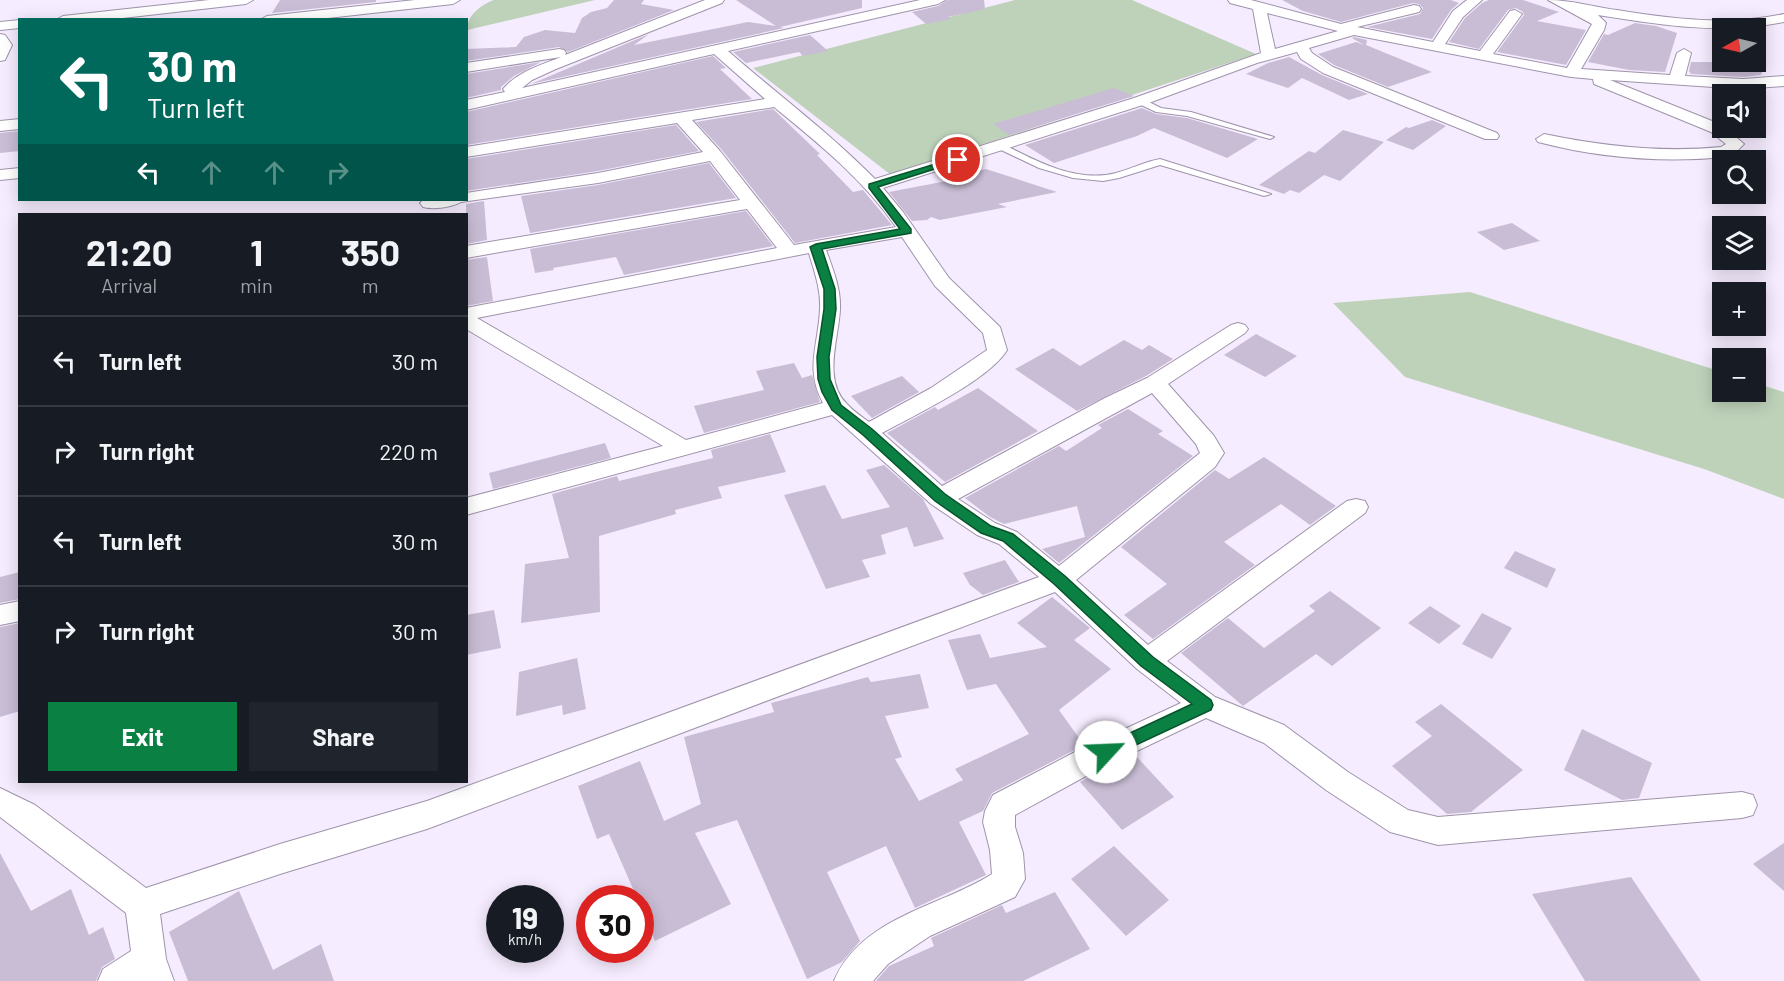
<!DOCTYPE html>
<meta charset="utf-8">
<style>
body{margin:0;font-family:Barlow,sans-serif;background:#20242c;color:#f1f3f6;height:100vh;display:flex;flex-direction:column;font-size:22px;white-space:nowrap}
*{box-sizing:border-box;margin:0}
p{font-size:20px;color:#9ea1a6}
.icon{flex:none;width:33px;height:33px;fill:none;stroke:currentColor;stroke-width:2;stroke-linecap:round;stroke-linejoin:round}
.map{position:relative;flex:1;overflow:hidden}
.side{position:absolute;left:18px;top:213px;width:450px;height:570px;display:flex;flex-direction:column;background:#171b24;border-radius:0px;box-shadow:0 3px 15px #0003}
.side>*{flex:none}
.guide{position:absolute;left:18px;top:18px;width:450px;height:183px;border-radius:0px;box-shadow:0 3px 15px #0003;background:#00695c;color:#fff;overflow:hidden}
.needle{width:39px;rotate:262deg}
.controls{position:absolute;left:1712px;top:18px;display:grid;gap:12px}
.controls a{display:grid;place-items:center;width:54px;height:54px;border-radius:0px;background:#171b24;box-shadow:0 3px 15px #0003;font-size:30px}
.speed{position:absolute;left:486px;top:885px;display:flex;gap:12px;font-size:30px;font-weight:700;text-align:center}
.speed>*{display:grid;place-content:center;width:78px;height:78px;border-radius:50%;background:#171b24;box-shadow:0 3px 15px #0003;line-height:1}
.speed small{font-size:15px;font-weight:400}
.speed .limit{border:9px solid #d22;background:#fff;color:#111}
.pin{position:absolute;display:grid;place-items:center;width:51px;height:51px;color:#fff;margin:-26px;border:3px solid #fff;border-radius:50%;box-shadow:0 2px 6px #0007}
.me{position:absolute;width:66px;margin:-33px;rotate:65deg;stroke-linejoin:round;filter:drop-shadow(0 0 4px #0008)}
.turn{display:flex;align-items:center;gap:21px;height:126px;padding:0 30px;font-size:27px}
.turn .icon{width:78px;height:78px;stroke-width:2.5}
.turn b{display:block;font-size:42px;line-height:51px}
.lanes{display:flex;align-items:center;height:57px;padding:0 30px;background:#0003;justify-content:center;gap:30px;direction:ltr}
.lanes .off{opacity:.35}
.eta{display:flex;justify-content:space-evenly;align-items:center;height:102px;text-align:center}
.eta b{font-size:36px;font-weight:700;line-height:42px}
.primary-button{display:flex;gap:12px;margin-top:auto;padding:12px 30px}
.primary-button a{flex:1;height:69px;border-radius:0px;background:#0b8043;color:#fff;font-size:24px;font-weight:700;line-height:69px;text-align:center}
.primary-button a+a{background:#20242c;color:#f1f3f6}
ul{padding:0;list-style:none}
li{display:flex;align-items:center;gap:18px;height:90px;padding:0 30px;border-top:2px solid #363941}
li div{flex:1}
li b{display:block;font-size:22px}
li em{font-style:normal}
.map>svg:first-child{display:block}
</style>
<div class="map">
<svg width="1784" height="981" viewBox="0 0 1784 981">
<rect width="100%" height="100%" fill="#f6ecff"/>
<path fill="#bed2ba" d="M494 0H595L467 30C466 16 482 4 494 0Z
M1015 0H1132L1256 54 891 175 753 68Z
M1470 292 1722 372V392H1755V383L1784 392V499L1704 469 1405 377 1333 303Z"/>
<path fill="#c9bdd5" d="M280 0H376V2L272 13Z
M614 0H644L641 4 674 10 568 52 559 47 466 61V49L516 47 524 37 545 30 575 33 582 18 591 12 607 8Z
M736 0H862V8L780 27 784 28 531 84 649 34 634 45 748 22 776 26Z
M947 0H984L985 9 948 17 951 19 926 24 912 12 938 6Z
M1282 0H1451L1459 3 1451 10 1432 39 1367 27 1420 14 1423 8 1419 4 1413 3 1341 22 1303 11Z
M1489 0H1523L1559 12 1537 21 1586 30 1566 65 1497 52 1524 15 1523 12 1516 8 1508 10 1479 49 1449 42 1465 18 1482 3Z
M1635 23 1656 26 1677 33 1665 72 1629 70 1588 62 1604 34 1608 35Z
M810 35 828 51 803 56 799 52 746 63 733 52Z
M1354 37 1367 40 1366 45 1432 72 1388 87 1334 65 1318 54 1356 42 1364 45 1352 38Z
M713 56 726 68 720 69 752 99 466 145V112Z
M1289 57 1322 75 1368 94 1349 100 1302 78 1288 88 1246 74 1268 63Z
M541 62 514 76 501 87V90L466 98V74Z
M1691 62H1766L1761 75 1743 77 1691 74 1689 71Z
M1114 88 1134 96 1009 135 993 124Z
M1142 108 1156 114 1187 118 1258 139 1227 158 1154 128 1137 136 1054 163 1025 145Z
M773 109 820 154 817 155 853 192 863 190 892 225 795 243 722 150 696 122Z
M1432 120 1446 126 1413 150 1386 140 1406 127 1409 128Z
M676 125 699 151 598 171 466 191V159Z
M1343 130 1384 142 1340 181 1324 175 1299 193 1290 190 1284 194 1259 185 1309 151 1315 153Z
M20 131V151L0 153V133Z
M709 163 736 198 530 233 521 196 598 185Z
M986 169 1057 192 998 204 1007 207 940 220 931 217 927 220 912 221 889 192 952 180 962 174Z
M484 201 487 240 466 244V204Z
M746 211 773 246 624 275 616 257 553 268 554 270 535 273 530 249Z
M1512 223 1540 241 1504 250 1477 232Z
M487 257 493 301 466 306V260Z
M1256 334 1297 356 1265 377 1224 355Z
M1124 340 1142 350 1149 345 1173 359 1146 376 1077 411 1015 369 1053 348 1080 366Z
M794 363 802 378 812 375 820 402 704 433 694 406 764 390 756 371Z
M902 376 919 392 872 418 851 396Z
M978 388 1038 431 945 482 887 433 935 407 938 410Z
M1128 409 1163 431 1158 434 1193 456 1059 563 1042 549 1085 537 1077 506 1004 524 990 517 965 498 1059 446 1066 451 1102 428 1098 425Z
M770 434 786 472 718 487 722 498 675 510 676 514 599 536 600 612 521 623 525 564 569 558 552 494 617 476 619 481 713 458 711 450Z
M605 443 611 458 493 489 489 473Z
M1264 457 1336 506 1310 525 1281 504 1224 542 1255 565 1153 639 1124 615 1167 584 1121 547 1215 470 1229 479Z
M884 465 923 499 944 539 914 547 907 527 881 535 886 554 862 560 870 577 826 589 784 495 825 485 842 519 890 507 866 470Z
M1515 551 1556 569 1547 588 1504 568Z
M1005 560 1019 582 983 595 970 585 963 573Z
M20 572V599L0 603V577Z
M1330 591 1381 628 1332 666 1316 654 1243 706 1181 653 1228 618 1264 648 1315 611 1309 606Z
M1052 597 1090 628 1074 640 1111 669 1059 710 1084 745 992 793 983 811 959 822 986 875 915 908 886 846 827 872 860 941 842 962 807 979 737 820 695 833 731 904 655 941 640 907V898H637L609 834 597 839 578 786 640 761 664 821 701 804 684 737 774 712 771 703 868 677 871 682 920 674 929 708 885 716 902 757 895 759 919 801 963 780 955 769 1029 734 996 684 967 690 948 640 980 634 990 658 1047 647 1017 623Z
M1430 606 1461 626 1439 644 1408 623Z
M494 610 501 648 466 655V615Z
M1482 613 1512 628 1492 659 1462 644Z
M20 623V711L0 717V627Z
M577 658 586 709 563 715 562 705 516 716 519 672Z
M1441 704 1523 770 1471 812 1447 814 1392 766 1432 736 1415 722Z
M1582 729 1652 763 1639 798 1622 800 1564 770Z
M1136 756 1174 797 1122 830 1080 782 1101 770 1105 775Z
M1784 843V891L1753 864Z
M1114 846 1169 900 1126 936 1071 879Z
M0 853 31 911 71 889 89 935 103 927 115 959 102 967 96 981H0Z
M1631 877 1701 981H1585L1532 894Z
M239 891 273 970 321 944 334 981H188L169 932Z
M1055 892 1090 949 1023 981H876L889 966 934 946 931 938 1002 905 1006 913Z"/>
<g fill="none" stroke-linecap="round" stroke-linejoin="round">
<g stroke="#9f93aa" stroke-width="2">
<path id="lane" d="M1137 99H1143L1161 108 1191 112 1274 137 1270 139 1187 116 1156 112 1137 103Z
M999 145H1005C1037 162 1078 183 1116 173 1131 169 1144 162 1160 159L1271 194 1264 196 1160 165 1119 178 1103 181 1073 178 1039 168 999 149Z"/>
</g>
<g stroke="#9f93aa" stroke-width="2">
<path id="street" d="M209 0H253L246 4 105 20H56L63 16Z
M415 0H460L453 4 310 20H260L267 16Z
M705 0H724L722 3 556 69 532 80 522 88 920 0H945L938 4 728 51C777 94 830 133 875 179L1134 98 1261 53 1253 9 1230 3 1228 0H1251L1341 24 1414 5 1419 6 1421 9 1419 12 1357 27 1433 42 1453 11 1467 0H1482L1463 17 1445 44 1480 51 1510 11 1515 10 1522 14 1493 54 1567 68 1592 24 1548 0C1571 0 1594 7 1617 10 1672 19 1729 26 1784 14V22C1722 35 1660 25 1598 15L1606 23 1604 30 1581 69 1670 75 1677 53 1684 49 1691 53 1685 76 1743 79 1784 76V86L1743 89 1610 80 1722 125 1744 144 1732 156 1726 157C1664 163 1599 158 1538 142L1536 139 1544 134C1602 146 1662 153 1721 147L1726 144 1711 132 1594 84 1593 79 1571 77 1354 35 1309 48 1312 53 1333 67 1497 133 1499 136 1497 139H1485L1323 73 1301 59 1297 52 1257 63 1146 104 883 188 903 212 949 278 1000 327 1007 350C989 380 915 415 882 433L942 486 1105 398 1147 378 1231 325 1238 323 1245 325 1248 329 1245 333 1168 384 1214 436 1224 453 1215 467 1076 580 1148 645 1347 501 1356 499 1365 501 1368 507 1365 513 1167 661 1215 697 1284 725 1348 772 1408 810 1438 817 1742 792 1753 795 1757 805 1753 815 1742 818 1438 845 1390 832 1326 790 1264 743 1206 718 1097 770 1015 815V827L1023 853 1025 879 1015 897 930 936 888 964 873 981H834C861 917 940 907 992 874L990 850 983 822 985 811 993 795 1075 752 1181 703 1137 669 1055 592 427 829 280 874 160 914 166 959 174 981H98L103 969 131 951 126 913 0 817V788L35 805 146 888 280 844 427 801 1039 577 999 544 977 535 931 504 832 415 466 515V498L663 446 466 329V308L777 248 747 209 466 258V246L740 200 710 161 598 183 461 202C452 207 434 210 423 207L420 203 423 200H466V193L598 173 703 152 677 123 466 157V147L765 99 714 54 466 110V100L505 92 503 89C517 72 541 65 561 57L466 72V63L559 49 564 50 566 53 565 55ZM1267 13 1338 31 1275 49ZM774 107C818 143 863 179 896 227L794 245 720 151 692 120ZM902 237 935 286 983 333 987 350 931 388 869 422C861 416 853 411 847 404 822 380 839 338 840 309 841 289 833 269 826 250ZM809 253C814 271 821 289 820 308 819 344 804 368 823 403L686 440 477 318ZM1152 393 1196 444 1200 453 1059 566 1017 532 995 523 958 499Z
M20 20V28L0 30V22Z
M0 34 5 35 12 45 5 60 0 61Z
M20 119V129L0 131V121Z
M20 168V178L0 180V170Z
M20 601V621L0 625V605Z"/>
</g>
<use href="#lane" fill="#fff" fill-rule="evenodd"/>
<use href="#street" fill="#fff" fill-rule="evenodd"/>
</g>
<path fill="#0b8043" stroke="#07532c" stroke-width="1.5" d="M955 158 963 160 878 187 911 229V233L822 249 835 289 836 309 829 357 830 379 841 405 872 429 945 494 991 526 1013 534 1065 576 1153 657 1211 700 1213 705 1211 710 1106 759 1100 757 1097 752 1100 747 1192 704 1141 666 1054 584 1003 541 981 533 935 501 863 435 832 410 822 392 818 379 817 357 824 309V289L810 247 816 244 900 229 869 188V184Z"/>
</svg>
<div class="controls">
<a><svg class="needle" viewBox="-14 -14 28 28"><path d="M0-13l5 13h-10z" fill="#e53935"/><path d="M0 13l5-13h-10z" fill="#9ea1a6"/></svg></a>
<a><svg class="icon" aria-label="sound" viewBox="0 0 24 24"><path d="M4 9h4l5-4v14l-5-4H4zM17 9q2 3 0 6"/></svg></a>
<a><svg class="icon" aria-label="search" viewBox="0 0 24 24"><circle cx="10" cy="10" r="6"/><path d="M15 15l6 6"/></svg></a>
<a><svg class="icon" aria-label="layers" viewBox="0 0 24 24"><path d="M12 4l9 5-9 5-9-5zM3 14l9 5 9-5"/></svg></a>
<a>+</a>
<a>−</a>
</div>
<div class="speed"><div>19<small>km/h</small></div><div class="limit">30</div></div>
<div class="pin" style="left:958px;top:160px;background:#d93025"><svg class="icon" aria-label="arrive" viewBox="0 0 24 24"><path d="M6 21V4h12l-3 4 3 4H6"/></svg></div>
<svg class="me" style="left:1106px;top:752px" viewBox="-20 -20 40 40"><circle r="19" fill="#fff"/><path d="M0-13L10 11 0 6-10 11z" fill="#0b8043"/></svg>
<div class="guide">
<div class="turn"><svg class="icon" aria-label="left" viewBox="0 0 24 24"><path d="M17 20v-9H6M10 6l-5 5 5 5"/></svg><div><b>30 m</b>Turn left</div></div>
<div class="lanes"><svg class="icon" aria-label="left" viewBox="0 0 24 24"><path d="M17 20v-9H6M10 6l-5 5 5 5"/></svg><svg class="icon off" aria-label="ahead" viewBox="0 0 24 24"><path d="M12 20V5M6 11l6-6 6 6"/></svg><svg class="icon off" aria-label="ahead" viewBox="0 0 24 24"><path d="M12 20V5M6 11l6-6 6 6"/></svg><svg class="icon off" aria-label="right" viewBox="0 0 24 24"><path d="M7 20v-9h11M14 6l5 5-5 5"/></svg></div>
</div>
<section class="side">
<div class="eta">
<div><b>21:20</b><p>Arrival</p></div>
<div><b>1</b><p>min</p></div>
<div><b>350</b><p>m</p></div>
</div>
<ul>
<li><svg class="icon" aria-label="left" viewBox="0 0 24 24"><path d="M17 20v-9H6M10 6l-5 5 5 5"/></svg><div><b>Turn left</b></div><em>30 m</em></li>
<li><svg class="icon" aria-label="right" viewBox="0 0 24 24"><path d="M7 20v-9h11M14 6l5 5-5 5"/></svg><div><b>Turn right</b></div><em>220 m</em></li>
<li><svg class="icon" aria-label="left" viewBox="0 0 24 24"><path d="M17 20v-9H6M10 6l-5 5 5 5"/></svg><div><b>Turn left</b></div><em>30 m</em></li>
<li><svg class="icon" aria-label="right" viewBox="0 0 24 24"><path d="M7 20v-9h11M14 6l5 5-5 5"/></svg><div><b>Turn right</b></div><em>30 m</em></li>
</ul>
<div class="primary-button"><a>Exit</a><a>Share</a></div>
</section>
</div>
